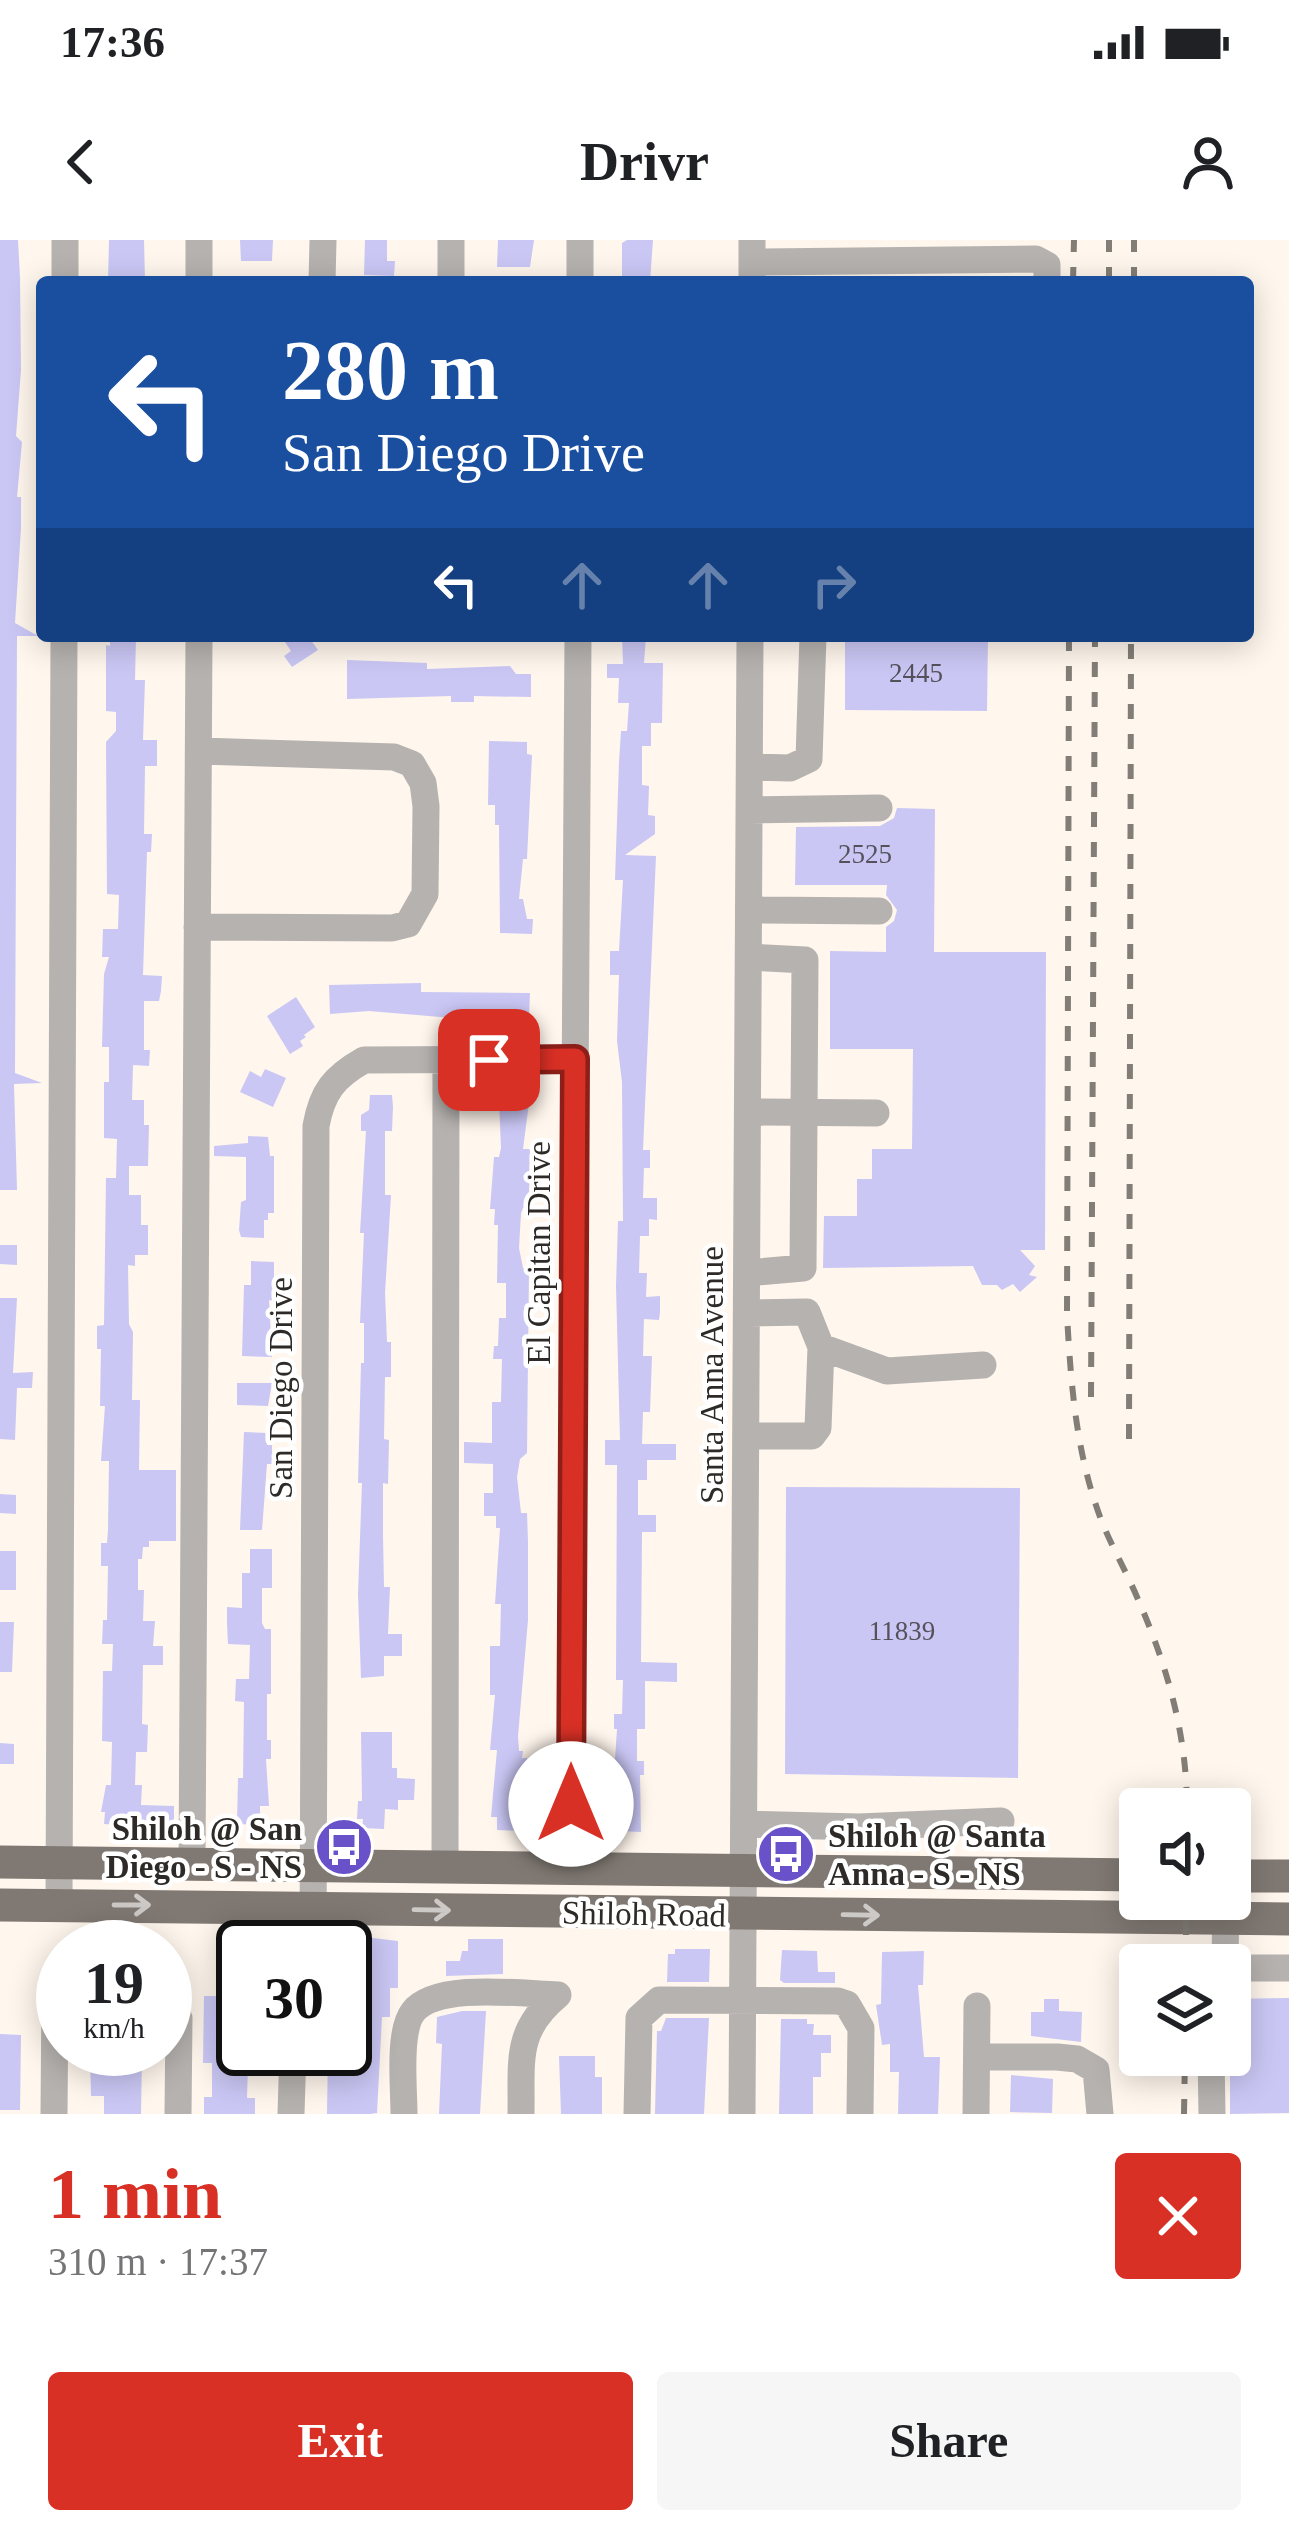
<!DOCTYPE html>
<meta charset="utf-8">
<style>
body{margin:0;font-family:"Times New Roman",serif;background:#f6f6f6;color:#202124;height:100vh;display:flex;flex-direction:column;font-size:45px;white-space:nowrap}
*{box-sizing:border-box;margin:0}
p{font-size:39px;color:#757577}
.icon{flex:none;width:66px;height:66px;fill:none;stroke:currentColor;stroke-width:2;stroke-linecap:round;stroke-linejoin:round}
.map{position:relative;height:1874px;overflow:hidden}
.drawer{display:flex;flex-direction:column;background:#fff;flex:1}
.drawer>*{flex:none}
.hud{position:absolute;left:36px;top:36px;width:1218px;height:366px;border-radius:12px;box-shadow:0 6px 30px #0003;background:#1a4fa0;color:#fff;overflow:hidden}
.fabs{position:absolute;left:1119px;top:1548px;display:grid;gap:24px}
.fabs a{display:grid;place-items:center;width:132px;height:132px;border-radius:12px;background:#fff;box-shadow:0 6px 30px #0003;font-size:60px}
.speed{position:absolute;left:36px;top:1680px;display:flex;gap:24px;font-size:60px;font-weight:700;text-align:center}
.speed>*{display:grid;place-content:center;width:156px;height:156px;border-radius:50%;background:#fff;box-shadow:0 6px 30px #0003;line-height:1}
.speed small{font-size:30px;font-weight:400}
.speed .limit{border:6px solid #111;border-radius:18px;background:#fff;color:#111}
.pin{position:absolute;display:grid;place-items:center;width:102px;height:102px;color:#fff;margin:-51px;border-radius:24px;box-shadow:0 6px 18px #0006}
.me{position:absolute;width:132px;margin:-66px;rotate:0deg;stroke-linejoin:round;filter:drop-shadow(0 0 9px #0008)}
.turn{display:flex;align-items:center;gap:42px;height:252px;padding:0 48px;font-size:54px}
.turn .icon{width:156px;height:156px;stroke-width:2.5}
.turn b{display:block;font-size:84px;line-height:102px}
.lanes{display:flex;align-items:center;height:114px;padding:0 48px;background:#0003;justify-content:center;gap:60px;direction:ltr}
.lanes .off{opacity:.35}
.round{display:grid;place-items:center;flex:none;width:126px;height:126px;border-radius:12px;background:#f6f6f6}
.headline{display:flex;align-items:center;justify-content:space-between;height:204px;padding:0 48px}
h1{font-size:72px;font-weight:700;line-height:90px;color:#d93025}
.cta{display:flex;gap:24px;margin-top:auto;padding:24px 48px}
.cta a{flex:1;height:138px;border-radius:12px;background:#d93025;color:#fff;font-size:48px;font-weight:700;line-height:138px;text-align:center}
.cta a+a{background:#f6f6f6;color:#202124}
.status{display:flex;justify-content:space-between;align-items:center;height:84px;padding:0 60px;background:#fff;direction:ltr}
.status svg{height:33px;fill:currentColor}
header{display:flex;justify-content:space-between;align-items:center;height:156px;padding:0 48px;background:#fff;font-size:54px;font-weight:700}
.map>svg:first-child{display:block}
</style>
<div class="status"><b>17:36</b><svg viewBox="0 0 49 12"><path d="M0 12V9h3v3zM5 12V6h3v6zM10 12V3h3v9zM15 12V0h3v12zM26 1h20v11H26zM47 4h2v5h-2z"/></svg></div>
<header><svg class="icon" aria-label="back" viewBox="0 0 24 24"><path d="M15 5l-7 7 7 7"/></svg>Drivr<svg class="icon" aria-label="person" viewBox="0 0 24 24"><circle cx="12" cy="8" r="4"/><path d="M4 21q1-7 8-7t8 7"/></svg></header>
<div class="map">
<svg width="1289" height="1874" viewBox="0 0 1289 1874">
<rect width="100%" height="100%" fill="#fff6ed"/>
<path fill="#cac7f5" d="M0 0H18L20 37 21 130 16 196 22 202 17 257H21V288L15 383 38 396H17L15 833 42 843 14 844 17 950H0Z
M109 0H144L145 42H108Z
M240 0H273L272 21H241Z
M365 0H387V21H395L394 36 364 35Z
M498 0H534L530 27H497Z
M627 0H653L650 42H622V3Z
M110 396H136L135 440H145L143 500H157V526H145L144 594H152L151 612H147L143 735 162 736 161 751 159 761H144V810H150L149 826 133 825 132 860H144V885H149L148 926H129V955H141V985H148V1015H135V1026L128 1025 129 1084 133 1092 132 1160H140L139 1230H176V1301H149V1307H143L142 1319H138V1350H144L143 1381H155L153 1406H163V1425H143L142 1484 148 1485 147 1512H136L135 1545H142L141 1565 174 1566V1588L104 1584 105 1572H101L106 1545H111L112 1502 102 1501 103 1431H112L113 1404H102L103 1380H107L108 1326H101V1303H107L108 1290 109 1221H101L105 1166H100L101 1109H97V1086L104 1085 106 938H116L117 899 104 898V842H109V807H102L104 734 109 717H102L103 689H118L119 655 107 654 106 502 116 491V472L106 471V405L110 406Z
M281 396H308L318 410 292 427 284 416 291 411Z
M622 396H646L644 423H663L662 483H651V506H642V545L649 546 648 575 655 576V594L625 615 656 616 643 910H650V928H644L643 958H657V980L649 979V996H640L639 1033H647L646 1057 660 1056V1072L659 1080 644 1079 643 1116H652L650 1172H643L642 1204H676V1220H647V1240H638V1275H656V1292H642L641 1422 677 1423V1442L645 1441V1489H637V1521H644V1535H640L641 1592 618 1591V1584H614L619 1534H614L617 1489H614V1474H622L623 1440H616L617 1225H605V1200H620L616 1046 618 981H623L622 842 617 801 619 735H610V711H619L623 640H615L619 522 621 491H627L629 463H618L619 438H607V424H623Z
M845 396H988L987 471 845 470Z
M347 420 427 423V429L510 426 516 434H531V457L474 456V462H451V456L347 459Z
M489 501 527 502V514L532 515 527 619H523L519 659H523L527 679H533L532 694 500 693 499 585H495V565H488Z
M897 568 935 569 934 712H1046L1045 1010H1020L1035 1026 1029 1035 1037 1037 1020 1052 1013 1044 1002 1050 997 1045H982L973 1026 823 1028 824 976H857V939H872V909H912L913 809H830V711L886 712V687L894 681 897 670 886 655 887 645H795L796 587 880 586 894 578Z
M421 743V752L530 753 529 775 472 773 471 778 464 779 369 771 330 774 329 745Z
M296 757 315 787 304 795 306 797 300 801 303 806 290 814 267 776Z
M265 829 286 838 273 867 240 852 250 831 261 837Z
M502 850H525L524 863H529L523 909H530L529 968H523L521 973 519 1008 523 1028 529 1029 527 1213 520 1219 517 1237 521 1273H527L528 1301V1380L518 1496 519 1511H523L522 1518H527L526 1591 497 1590V1577H491L497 1510H490L495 1455H490V1406H500L501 1364H495L500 1288H496V1276H484V1253H493V1224L464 1223V1202L492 1203V1162H501L502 1119H493L494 1106H498L499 1078H506V1043H497L498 985H494L495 969H490L494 917H499L501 908 499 860H502Z
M370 855H392L393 867 392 891H385V955H391L385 1053 387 1102H391V1137H385L384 1199 389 1200 388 1244 383 1243V1296L384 1347H390L388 1394H402V1416H384V1436L361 1438 358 1354 362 1243H358L361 1123H364V1083H360L364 993H360L366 891H361V875L369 870Z
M248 896 268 897 270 916H274V973H268V980H264V998L241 997 239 990 241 962 246 960V917L214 916V906L248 903Z
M0 1005H17V1025L0 1024Z
M251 1021 274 1022V1061L269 1060 272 1117 242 1116 244 1045H251Z
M0 1058H17L13 1133 33 1132 32 1148H17L15 1200 0 1199Z
M237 1143H272L268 1166 237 1165Z
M244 1192 267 1193V1205H272V1224H267L262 1290H240Z
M786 1247 1020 1248 1018 1538 785 1534Z
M0 1254 16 1255V1274L0 1273Z
M250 1309H272V1348H262V1383L265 1389H271V1454H267V1500H271V1519H266L269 1566H260V1585L237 1584 238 1538H243L244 1462 235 1461 236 1439H249L250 1405 228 1404 227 1384V1367L242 1368V1333H250Z
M0 1311H16V1350H0Z
M0 1382H14L12 1432H0Z
M361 1492H392V1528H397V1538L415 1539 414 1560H398V1570L385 1569 384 1589 362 1588 363 1579H357L358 1561H362Z
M0 1503 14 1504V1524H0Z
M348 1695 398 1701V1748H390V1777H382L377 1873 370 1874H327L328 1809H345Z
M468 1699H503V1734L446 1736V1721H460L462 1711H468Z
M227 1704H243V1809H254V1823H248L247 1858H255V1874H204V1857H212V1823H203L204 1756H217L218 1719H227Z
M675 1709H710L709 1742H667L668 1714H675Z
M782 1710 817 1711 818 1732H835V1743H784L780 1740Z
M924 1711 923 1745H918L924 1817H940L938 1874H898L899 1832H890V1804L882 1805 876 1765 881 1764 882 1712Z
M1289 1758V1873L1230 1874V1759Z
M1044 1759H1059V1771L1082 1772 1081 1802 1031 1796V1772H1044Z
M462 1771H486L480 1874H439L442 1804 436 1803 437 1777Z
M666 1778H709L704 1874H655L657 1791H661Z
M781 1779H807V1784H814L813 1795H831V1813H821V1837H813V1874H779Z
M0 1794 21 1795 20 1870H0Z
M90 1814 142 1815 141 1874H104V1856H91Z
M559 1816H595V1837H602V1874H561Z
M1011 1835 1053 1839 1052 1873 1010 1872Z"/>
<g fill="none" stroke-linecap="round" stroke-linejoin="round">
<path stroke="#b6b2af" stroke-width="27" d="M752 22 1036 19 1047 25V42
M65 42V0
M199 42V0
M322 42 323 0
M451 42V0
M580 42V0
M752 42V0
M750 527 790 528 809 519 813 396
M750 570 879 568
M749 670 879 671
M197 687 392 688 408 684 425 654 426 566 423 543 412 524 394 517 199 511
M748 872 876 873
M747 1033 803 1028 805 720 749 717
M821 1107 887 1131 983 1125
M747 1196H812L818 1188 821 1107 807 1072 747 1073
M746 1584 859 1587 1001 1581
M192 1626 199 396
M445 1627 446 820
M570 1629 578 396
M1226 1659 1225 1720 1235 1728H1289
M59 1665 64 396
M313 1707 316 886C322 852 334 837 364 820L575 819
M165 1754 179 1778 178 1874
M1211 1815 1212 1874
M977 1817H1057L1077 1819 1096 1830 1100 1874
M54 1874 55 1752H63
M291 1874 293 1809
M404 1874C404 1849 398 1791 413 1772 436 1742 522 1754 558 1755
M521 1874C522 1822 514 1791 558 1755
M637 1874 639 1778 659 1760 838 1761 847 1764 861 1788 860 1874
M742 1874 750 396
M976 1874 977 1766"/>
<path stroke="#807973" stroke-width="33" d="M0 1622 1140 1635
M1230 1636H1289
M0 1665 1289 1679"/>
<path stroke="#827d77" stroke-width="6" stroke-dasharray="15 15" stroke-linecap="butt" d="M1073 42 1074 0
M1109 42V0
M1134 42V0
M1069 396 1067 1075C1071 1145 1076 1215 1102 1282 1112 1307 1126 1331 1137 1357 1167 1425 1187 1494 1187 1569
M1091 1157 1095 396
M1129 1199 1131 396
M1186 1725V1659
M1184 1874 1185 1815"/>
</g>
<defs><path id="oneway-shaft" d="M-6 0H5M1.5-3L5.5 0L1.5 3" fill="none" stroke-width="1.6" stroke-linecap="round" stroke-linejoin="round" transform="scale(3)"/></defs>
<g stroke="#ccc9c7">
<use href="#oneway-shaft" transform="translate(132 1665)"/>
<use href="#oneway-shaft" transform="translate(432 1670) rotate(1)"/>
<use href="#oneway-shaft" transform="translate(861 1675) rotate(1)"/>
</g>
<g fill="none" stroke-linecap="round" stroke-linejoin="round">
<g stroke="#8d1f18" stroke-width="30">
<path id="route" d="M489 820 575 819 571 1564"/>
</g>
<use href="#route" stroke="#d93025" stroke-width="21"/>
</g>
<defs>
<g id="bus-disc" transform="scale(3)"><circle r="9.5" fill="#6951ca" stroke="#fff"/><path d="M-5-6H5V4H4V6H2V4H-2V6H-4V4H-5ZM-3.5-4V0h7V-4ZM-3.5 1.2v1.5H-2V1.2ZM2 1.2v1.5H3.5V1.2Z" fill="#fff"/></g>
</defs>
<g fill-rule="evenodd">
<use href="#bus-disc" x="344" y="1607"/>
<use href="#bus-disc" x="786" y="1614"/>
</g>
<g text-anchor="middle" stroke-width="9" stroke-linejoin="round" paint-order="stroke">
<g font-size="27" fill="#54515a">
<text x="916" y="442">2445</text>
<text x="865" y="623">2525</text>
<text x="902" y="1400">11839</text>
</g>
<g font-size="33" fill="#2d2a27" stroke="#fff">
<text transform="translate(538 1013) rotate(-90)" y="12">El Capitan Drive</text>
<text transform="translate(711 1135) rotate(-90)" y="12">Santa Anna Avenue</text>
<text transform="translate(280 1148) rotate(-90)" y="12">San Diego Drive</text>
<text transform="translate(644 1673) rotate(1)" y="12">Shiloh Road</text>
</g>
<g font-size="33" font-weight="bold" fill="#2d2a27" stroke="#fff" text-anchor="end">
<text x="302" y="1600">Shiloh @ San<tspan x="302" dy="38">Diego - S - NS</tspan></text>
<text x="828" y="1607" text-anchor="start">Shiloh @ Santa<tspan x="828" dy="38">Anna - S - NS</tspan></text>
</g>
</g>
</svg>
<div class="fabs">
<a><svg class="icon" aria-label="sound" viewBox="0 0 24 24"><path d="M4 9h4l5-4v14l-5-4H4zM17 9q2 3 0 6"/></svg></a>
<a><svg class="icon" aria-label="layers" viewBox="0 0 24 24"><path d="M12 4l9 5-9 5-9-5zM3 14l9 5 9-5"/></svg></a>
</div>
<div class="speed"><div>19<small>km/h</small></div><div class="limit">30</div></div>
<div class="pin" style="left:489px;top:820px;background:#d93025"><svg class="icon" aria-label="arrive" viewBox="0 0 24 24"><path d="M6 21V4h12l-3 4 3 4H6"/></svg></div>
<svg class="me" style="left:571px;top:1564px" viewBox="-20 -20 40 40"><circle r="19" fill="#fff"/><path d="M0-13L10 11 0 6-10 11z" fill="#d93025"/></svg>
<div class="hud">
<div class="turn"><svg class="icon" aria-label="left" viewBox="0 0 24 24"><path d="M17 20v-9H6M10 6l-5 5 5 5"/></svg><div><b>280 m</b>San Diego Drive</div></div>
<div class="lanes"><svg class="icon" aria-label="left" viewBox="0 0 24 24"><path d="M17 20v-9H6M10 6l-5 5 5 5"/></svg><svg class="icon off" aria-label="ahead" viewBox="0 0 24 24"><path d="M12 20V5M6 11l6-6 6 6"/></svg><svg class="icon off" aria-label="ahead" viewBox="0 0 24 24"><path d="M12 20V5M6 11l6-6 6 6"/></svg><svg class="icon off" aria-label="right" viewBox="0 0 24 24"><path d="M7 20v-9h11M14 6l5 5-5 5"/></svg></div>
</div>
</div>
<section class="drawer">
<div class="headline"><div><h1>1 min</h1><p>310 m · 17:37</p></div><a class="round" style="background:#d93025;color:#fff"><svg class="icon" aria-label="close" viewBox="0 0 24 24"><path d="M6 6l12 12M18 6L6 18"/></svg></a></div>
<div class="cta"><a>Exit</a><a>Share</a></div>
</section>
